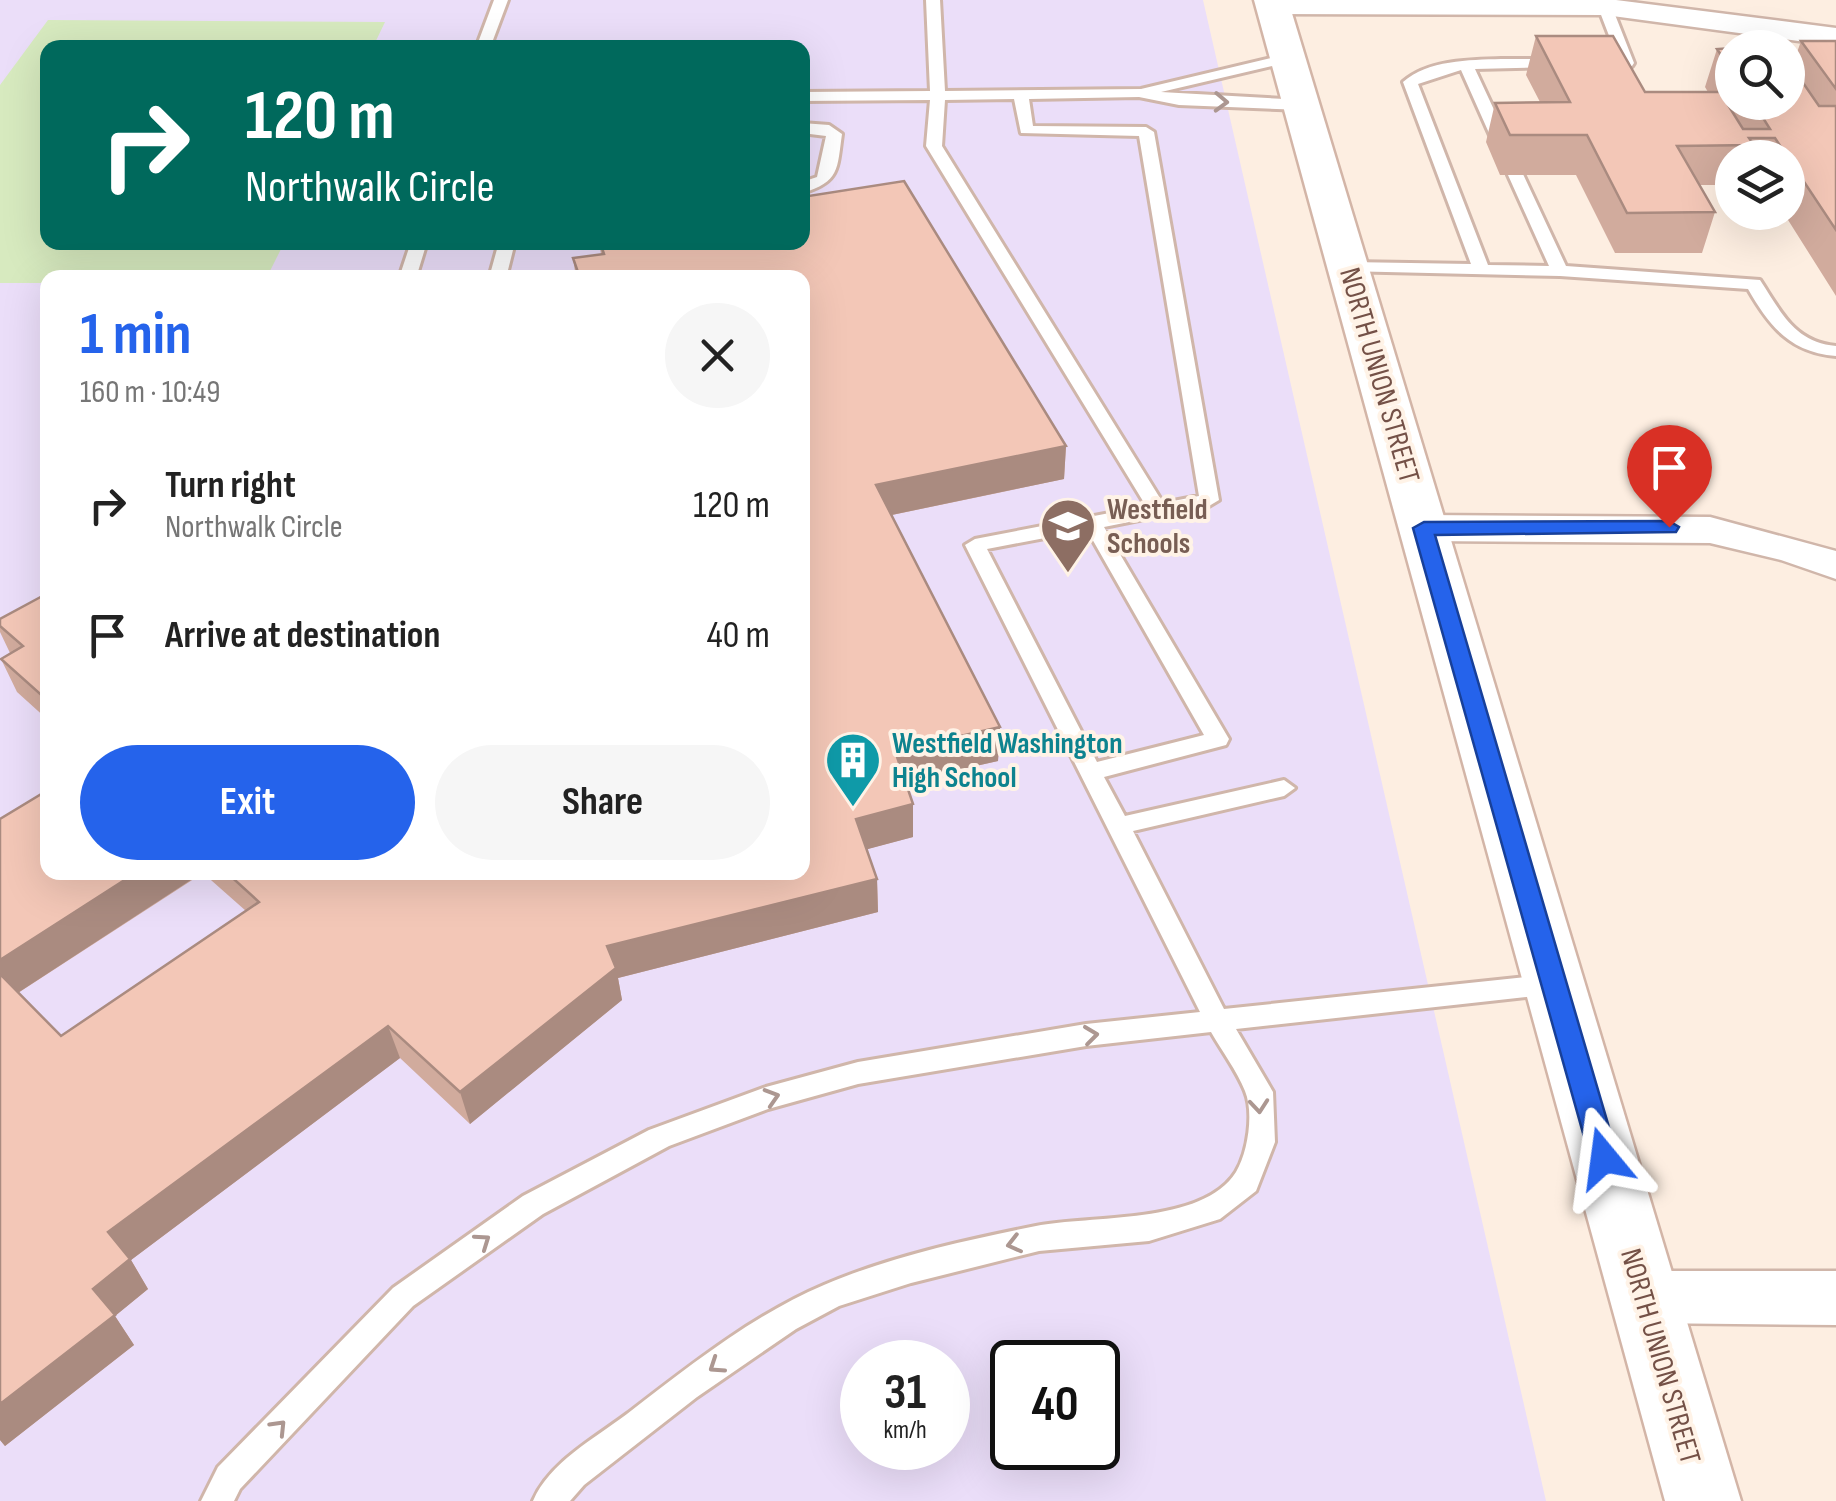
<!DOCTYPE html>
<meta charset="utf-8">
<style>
body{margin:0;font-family:"Sofia Sans Condensed",sans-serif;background:#f6f6f6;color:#222;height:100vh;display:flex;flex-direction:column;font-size:38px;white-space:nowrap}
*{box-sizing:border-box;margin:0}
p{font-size:32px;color:#767676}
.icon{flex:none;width:55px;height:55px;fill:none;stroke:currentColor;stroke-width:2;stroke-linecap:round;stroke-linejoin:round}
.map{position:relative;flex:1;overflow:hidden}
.details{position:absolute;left:40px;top:270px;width:770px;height:610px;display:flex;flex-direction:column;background:#fff;border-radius:20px;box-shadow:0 10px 40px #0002}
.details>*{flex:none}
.hud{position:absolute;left:40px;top:40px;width:770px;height:210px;border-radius:20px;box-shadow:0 10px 40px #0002;background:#00695c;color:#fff;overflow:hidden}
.buttons{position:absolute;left:1715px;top:30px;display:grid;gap:20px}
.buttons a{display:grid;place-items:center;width:90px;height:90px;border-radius:50%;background:#fff;box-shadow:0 10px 40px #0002;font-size:50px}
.speed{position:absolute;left:840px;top:1340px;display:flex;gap:20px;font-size:50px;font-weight:700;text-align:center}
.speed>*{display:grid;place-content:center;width:130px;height:130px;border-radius:50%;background:#fff;box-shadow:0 10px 40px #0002;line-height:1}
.speed small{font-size:25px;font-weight:400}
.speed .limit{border:5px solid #111;border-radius:15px;background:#fff;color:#111}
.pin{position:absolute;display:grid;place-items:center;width:85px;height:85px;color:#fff;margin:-102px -42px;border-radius:50% 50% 50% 0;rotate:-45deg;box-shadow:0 0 10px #0007}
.pin .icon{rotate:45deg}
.me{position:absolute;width:110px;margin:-55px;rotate:344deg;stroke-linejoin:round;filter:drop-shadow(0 0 8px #0008)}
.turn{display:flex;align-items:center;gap:35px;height:210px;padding:0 40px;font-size:45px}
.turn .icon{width:130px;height:130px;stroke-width:2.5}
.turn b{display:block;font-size:70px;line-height:85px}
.round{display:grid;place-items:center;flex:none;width:105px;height:105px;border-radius:52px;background:#f6f6f6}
.headline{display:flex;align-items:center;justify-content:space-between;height:170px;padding:0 40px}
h1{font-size:60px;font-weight:700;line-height:75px;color:#2563eb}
.action{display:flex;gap:20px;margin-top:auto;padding:20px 40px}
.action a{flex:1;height:115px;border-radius:60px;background:#2563eb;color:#fff;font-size:40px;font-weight:700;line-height:115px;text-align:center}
.action a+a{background:#f6f6f6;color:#222}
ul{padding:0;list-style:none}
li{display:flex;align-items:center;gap:30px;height:130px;padding:0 40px}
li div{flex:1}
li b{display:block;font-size:38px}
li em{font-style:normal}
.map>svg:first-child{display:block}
</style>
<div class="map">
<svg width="1836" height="1501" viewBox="0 0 1836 1501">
<rect width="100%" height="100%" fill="#fdeee1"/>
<path fill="#ebdef9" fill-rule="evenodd" d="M0 0H1203L1546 1501H0ZM48 48H802V242H48ZM48 278H802V872H48ZM862 1362H948V1448H862ZM1012 1362H1098V1448H1012Z"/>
<path fill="#d7eabf" d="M48 20 385 22 373 47 48 48V242L284 243 267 277 48 278 47 283H0V85Z"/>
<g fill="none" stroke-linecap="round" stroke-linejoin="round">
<g stroke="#d0b6aa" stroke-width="6">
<path id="lane" d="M494 0H508L490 48H476Z
M926 0H940L945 91 1141 89 1288 54 1293 55V61L1161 92 1303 100 1311 105 1303 110 1179 105 1139 97 1029 99 1033 126 1146 127 1154 132 1219 500 1209 506 1104 527 1229 739 1226 745 1104 777 1125 816 1284 780 1295 788 1284 796 1133 831 1224 1009 1554 974 1563 977 1567 984 1563 991 1554 994 1236 1029 1273 1092 1275 1142 1256 1191 1220 1219 1149 1241 1039 1251 911 1283 839 1306 796 1329 697 1397 584 1485 570 1501H533C549 1463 595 1438 627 1414 688 1367 753 1315 824 1285 889 1257 966 1240 1036 1226 1090 1215 1203 1225 1236 1172 1248 1152 1254 1113 1245 1091 1237 1071 1222 1051 1211 1032L1086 1046 858 1084 768 1109 669 1146 543 1214 413 1306 240 1489 234 1501H201L218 1467 393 1288 523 1196 649 1130 766 1087 858 1062 1086 1024 1200 1012 965 545 975 539 1146 506 926 146 930 100 802 101V92L930 91ZM1014 99 1021 133 1139 136 1199 496 1163 503 942 146 945 100ZM1087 530 1204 735 1097 762 987 549Z
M1605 3 1612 7 1634 63 1632 66 1609 67 1602 63 1618 59 1598 7Z
M1501 59H1557L1564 63 1557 67 1475 69 1509 142 1506 145 1493 142 1461 70 1418 84 1488 265 1549 266 1508 175 1522 172 1566 266 1760 280C1781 312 1794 342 1836 346V356C1790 352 1770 327 1748 289L1560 276 1343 271 1341 267 1349 262 1471 264 1403 82C1428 60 1469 60 1501 59Z
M802 123 829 125 842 134C837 169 840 182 802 193V182L817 177 826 136 802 133Z
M411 242H427L416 278H399Z
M499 242H515L506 278H489Z"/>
</g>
<g stroke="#d0b6aa" stroke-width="5">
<path id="street" d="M1271 0H1616L1836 28V46L1605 15 1263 14 1259 8Z
M1424 515 1710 517 1836 551V579L1781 560 1710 543 1424 541 1410 537 1404 528 1410 519Z
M1644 1271H1836V1325L1644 1323 1624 1316 1615 1297 1624 1278Z"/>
</g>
<g stroke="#d3b5a7" stroke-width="5">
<path id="secondary" d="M1254 0H1288L1741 1501H1665Z"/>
</g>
<use href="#lane" fill="#fff" fill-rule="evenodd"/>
<use href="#street" fill="#fff" fill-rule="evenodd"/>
<use href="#secondary" fill="#fff" fill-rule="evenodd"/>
</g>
<path fill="#d1ab9d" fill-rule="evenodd" d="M1536 36 1645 92H1708L1705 87 1717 49 1732 48V102H1788L1792 67 1801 41H1836V296L1783 212H1788V158H1732V185H1699L1715 212 1702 253H1615L1576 175H1500L1486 142 1495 103 1540 102 1526 75Z
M904 181 1066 446 1064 479 892 515 1000 727 998 761 905 782 913 804V837L867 849 877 879 878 912 618 978 622 1000 470 1124 400 1058 131 1260 148 1289 115 1316 134 1345 5 1446 0 1440V819L48 790V872H802V278H576L573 258 601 254 599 242H802V197ZM203 873 246 911 61 1036 18 993Z
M48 593V720L17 692 1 659 10 653 0 632V619Z"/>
<path fill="#aa8b80" d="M1066 446 1064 479 877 518 876 485Z
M1000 727 998 761 895 784V751Z
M913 804V837L857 852 856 819Z
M137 872H203L10 998 0 980V960Z
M877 879 878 912 618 978 622 1000 470 1124 460 1092 607 946Z
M388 1026 400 1058 131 1260 148 1289 115 1316 134 1345 5 1446 0 1440V1404L93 1289 108 1232Z"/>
<path fill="#f3c7b7" stroke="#aa8b80" stroke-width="2.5" d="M1536 36H1613L1645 92H1720L1743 129H1770L1753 102H1788V61L1819 106H1836V230L1775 138H1749L1754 145 1677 146 1715 212 1627 213 1587 135H1510L1495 103 1570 102Z
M1801 41H1836V89Z
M1732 48V71L1717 49Z
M904 181 1066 446 876 485 1000 727 895 751 913 804 856 819 877 879 607 946 616 968 460 1092 388 1026 108 1232 130 1259 93 1289 115 1315 0 1404V974L61 1036 259 902 226 872H802V278H580L573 258 604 254 600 242H802V197Z
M48 593V701L1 659 23 646 0 626V619Z
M48 790V872H137L0 960V819Z"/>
<defs><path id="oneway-chevron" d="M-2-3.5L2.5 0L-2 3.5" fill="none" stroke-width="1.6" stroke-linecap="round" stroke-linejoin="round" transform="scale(2.5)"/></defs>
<g stroke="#ac9791">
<use href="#oneway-chevron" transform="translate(1221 102) rotate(2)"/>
<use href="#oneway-chevron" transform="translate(1091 1035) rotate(-7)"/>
<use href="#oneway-chevron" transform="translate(772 1097) rotate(-17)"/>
<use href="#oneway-chevron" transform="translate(1259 1106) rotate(85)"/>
<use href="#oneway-chevron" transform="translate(483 1241) rotate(-35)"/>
<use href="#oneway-chevron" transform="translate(1014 1244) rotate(166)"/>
<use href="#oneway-chevron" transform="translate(716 1366) rotate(146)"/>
<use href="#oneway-chevron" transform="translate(279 1427) rotate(-46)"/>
</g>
<path fill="#2563eb" stroke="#184099" stroke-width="2.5" d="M1669 521 1679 527 1676 532 1435 535 1618 1158 1614 1166 1604 1170 1594 1166 1590 1158 1413 528 1424 522Z"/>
<defs>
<g id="school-pin" transform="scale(2.875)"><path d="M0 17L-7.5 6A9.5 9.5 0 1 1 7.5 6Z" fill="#8d6e63" stroke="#fff3e7"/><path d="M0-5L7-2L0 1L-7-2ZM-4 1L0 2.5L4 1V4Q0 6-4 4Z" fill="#fff"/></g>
<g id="building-pin" transform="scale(2.875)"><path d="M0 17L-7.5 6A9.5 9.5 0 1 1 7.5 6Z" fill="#0f9aa8" stroke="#fff3e7"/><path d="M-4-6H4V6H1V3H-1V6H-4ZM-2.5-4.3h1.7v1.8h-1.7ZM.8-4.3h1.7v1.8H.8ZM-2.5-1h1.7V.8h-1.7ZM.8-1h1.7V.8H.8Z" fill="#fff"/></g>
</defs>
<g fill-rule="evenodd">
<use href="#school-pin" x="1068" y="526"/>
<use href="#building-pin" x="853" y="760"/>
</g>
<g text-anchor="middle" stroke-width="8" stroke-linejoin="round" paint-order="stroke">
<g font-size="30" fill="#745147" stroke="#fff3e7">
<text transform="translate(1380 375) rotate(74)" y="10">NORTH UNION STREET</text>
<text transform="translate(1661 1356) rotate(74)" y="10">NORTH UNION STREET</text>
</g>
<g font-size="30" font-weight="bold" fill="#785e54" stroke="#fff3e7" text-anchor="start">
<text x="1107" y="519">Westfield<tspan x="1107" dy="34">Schools</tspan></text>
</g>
<g font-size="30" font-weight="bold" fill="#0d838f" stroke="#fff3e7" text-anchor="start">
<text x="892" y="753">Westfield Washington<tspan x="892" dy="34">High School</tspan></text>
</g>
</g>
</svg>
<div class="buttons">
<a><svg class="icon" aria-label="search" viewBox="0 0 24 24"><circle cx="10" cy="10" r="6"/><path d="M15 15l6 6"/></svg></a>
<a><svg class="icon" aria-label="layers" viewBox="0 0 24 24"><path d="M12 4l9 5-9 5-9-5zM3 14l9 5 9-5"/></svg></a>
</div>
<div class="speed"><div>31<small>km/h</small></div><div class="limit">40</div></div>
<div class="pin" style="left:1669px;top:527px;background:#d93025"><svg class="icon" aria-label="arrive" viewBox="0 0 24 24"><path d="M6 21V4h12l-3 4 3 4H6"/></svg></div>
<svg class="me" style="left:1604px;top:1158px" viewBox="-20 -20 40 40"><path d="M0-17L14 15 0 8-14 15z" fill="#2563eb" stroke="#fff" stroke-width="4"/></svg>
<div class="hud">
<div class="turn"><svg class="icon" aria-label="right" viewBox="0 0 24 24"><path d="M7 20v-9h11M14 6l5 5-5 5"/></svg><div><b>120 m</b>Northwalk Circle</div></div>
</div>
<section class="details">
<div class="headline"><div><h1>1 min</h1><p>160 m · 10:49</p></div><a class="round"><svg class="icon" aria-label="close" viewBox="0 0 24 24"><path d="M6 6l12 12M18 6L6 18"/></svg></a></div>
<ul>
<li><svg class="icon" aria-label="right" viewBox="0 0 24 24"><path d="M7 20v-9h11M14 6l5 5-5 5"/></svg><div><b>Turn right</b><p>Northwalk Circle</p></div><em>120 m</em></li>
<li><svg class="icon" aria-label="arrive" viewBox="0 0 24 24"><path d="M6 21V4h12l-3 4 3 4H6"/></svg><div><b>Arrive at destination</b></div><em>40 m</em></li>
</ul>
<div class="action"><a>Exit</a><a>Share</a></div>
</section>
</div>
